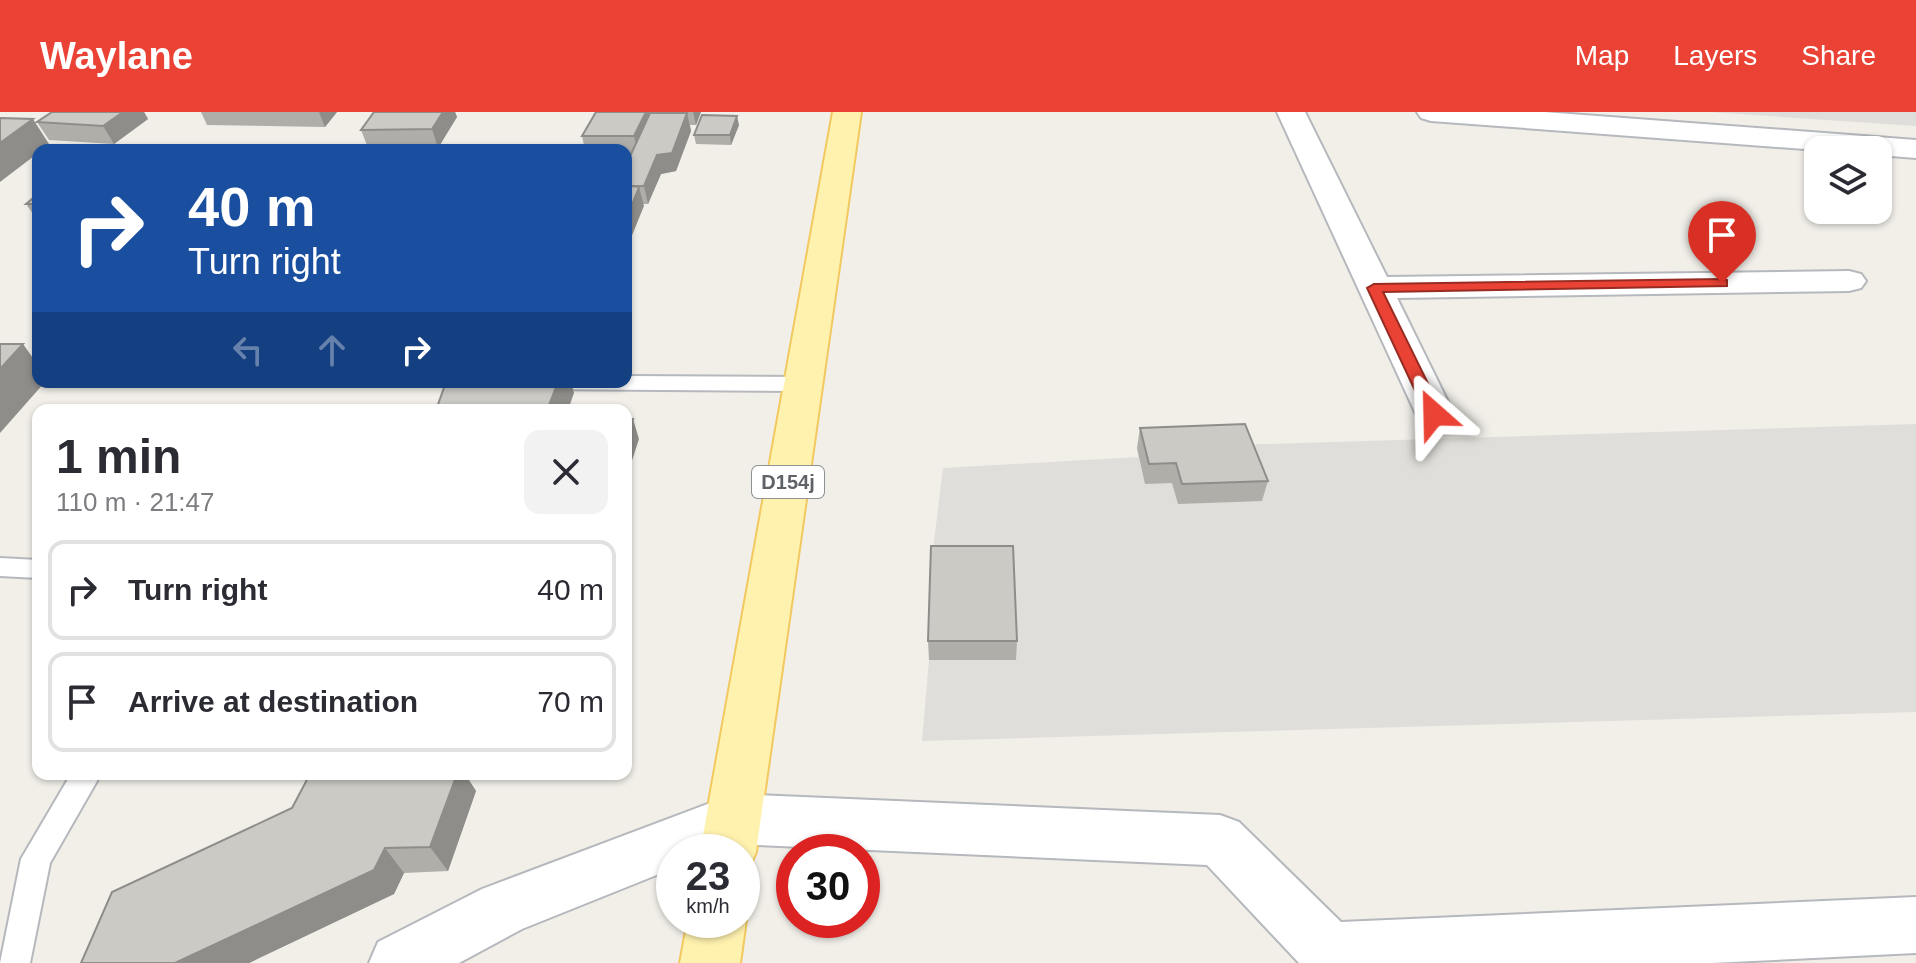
<!DOCTYPE html>
<meta charset="utf-8">
<style>
body{margin:0;font-family:Arial,sans-serif;background:#f2f2f3;color:#2b2b33;height:100vh;display:flex;flex-direction:column;font-size:30px;white-space:nowrap}
*{box-sizing:border-box;margin:0}
p{font-size:26px;color:#7c7c81}
.icon{flex:none;width:44px;height:44px;fill:none;stroke:currentColor;stroke-width:2;stroke-linecap:round;stroke-linejoin:round}
.map{position:relative;flex:1;overflow:hidden}
.drawer{position:absolute;left:32px;top:292px;width:600px;height:376px;display:flex;flex-direction:column;background:#fff;border-radius:16px;box-shadow:0 2px 6px #0004}
.drawer>*{flex:none}
.banner{position:absolute;left:32px;top:32px;width:600px;height:244px;border-radius:16px;box-shadow:0 2px 6px #0004;background:#1a4fa0;color:#fff;overflow:hidden}
.controls{position:absolute;left:1804px;top:24px;display:grid;gap:16px}
.controls a{display:grid;place-items:center;width:88px;height:88px;border-radius:16px;background:#fff;box-shadow:0 2px 6px #0004;font-size:40px}
.speed{position:absolute;left:656px;top:722px;display:flex;gap:16px;font-size:40px;font-weight:700;text-align:center}
.speed>*{display:grid;place-content:center;width:104px;height:104px;border-radius:50%;background:#fff;box-shadow:0 2px 6px #0004;line-height:1}
.speed small{font-size:20px;font-weight:400}
.speed .limit{border:12px solid #d22;background:#fff;color:#111}
.pin{position:absolute;display:grid;place-items:center;width:68px;height:68px;color:#fff;margin:-82px -34px;border-radius:50% 50% 50% 0;rotate:-45deg;box-shadow:0 0 8px #0007}
.pin .icon{rotate:45deg}
.me{position:absolute;width:88px;margin:-44px;rotate:335deg;stroke-linejoin:round;filter:drop-shadow(0 0 6px #0008)}
.turn{display:flex;align-items:center;gap:28px;height:168px;padding:0 24px;font-size:36px}
.turn .icon{width:104px;height:104px;stroke-width:2.5}
.turn b{display:block;font-size:56px;line-height:68px}
.lanes{display:flex;align-items:center;height:76px;padding:0 24px;background:#0003;justify-content:center;gap:40px;direction:ltr}
.lanes .off{opacity:.35}
.round{display:grid;place-items:center;flex:none;width:84px;height:84px;border-radius:16px;background:#f2f2f3}
.overview{display:flex;align-items:center;justify-content:space-between;height:136px;padding:0 24px}
h1{font-size:48px;font-weight:700;line-height:60px}
ul{padding:0;list-style:none}
li{display:flex;align-items:center;gap:24px;height:100px;margin:0 16px 12px;padding:0 8px;border:4px solid #e1e1e2;border-radius:16px}
li div{flex:1}
li b{display:block;font-size:30px}
li em{font-style:normal}
header{display:flex;align-items:center;gap:48px;box-sizing:border-box;height:112px;padding:0 40px;background:#ea4335;color:#fff}
header strong{font-size:38px}
nav{display:flex;gap:44px;margin-inline-start:auto;font-size:28px}
.map>svg:first-child{display:block}
</style>
<header>
<strong>Waylane</strong>
<nav><a>Map</a><a>Layers</a><a>Share</a></nav>
</header>
<div class="map">
<svg width="1916" height="851" viewBox="0 0 1916 851">
<rect width="100%" height="100%" fill="#f1efe8"/>
<path fill="#e0deda" d="M1708 0H1916V14Z
M1916 312V600L922 629 929 548 931 454 943 356 1138 345 1137 336Z"/>
<g fill="none" stroke-linecap="round" stroke-linejoin="round">
<g stroke="#b5b8bc" stroke-width="4">
<path id="service" d="M626 264 803 265 813 272 803 279 526 277 516 270H626Z
M0 446 38 448V466L0 464Z
M71 662H101L50 751 30 851H0L21 747Z"/>
</g>
<g stroke="#b5b8bc" stroke-width="4">
<path id="minor" d="M1277 0H1305L1387 165 1849 159 1861 162 1866 169 1861 176 1849 179 1397 186 1454 302 1448 311 1434 315 1420 311Z
M1417 0H1544L1916 28V46L1878 43V38H1818L1431 9 1421 6Z
M734 682 1220 703 1239 710 1341 810 1916 785V841L1711 851H1299L1207 753 734 732 715 724 707 707 715 690Z"/>
</g>
<g stroke="#b5b8bc" stroke-width="4">
<path id="tertiary" d="M734 682 753 690 761 707 753 724 714 740H674V756L522 817 459 851H369L378 830 482 777Z"/>
</g>
<g stroke="#f2c960" stroke-width="4">
<path id="primary" d="M833 0H861L756 740 748 758 742 760V740H700Z
M742 799 746 808 740 851H680L688 808H742Z"/>
</g>
<use href="#service" fill="#fff" fill-rule="evenodd"/>
<use href="#minor" fill="#fff" fill-rule="evenodd"/>
<use href="#tertiary" fill="#fff" fill-rule="evenodd"/>
<use href="#primary" fill="#fff2af" fill-rule="evenodd"/>
</g>
<path fill="#afaea9" d="M52 0H144L148 7 114 32 49 28 37 10Z
M201 0H337L325 15 207 13Z
M374 0H455L457 5 438 36H368L361 18Z
M596 0H701L696 13H690L691 19 676 59 661 62 648 92H643L626 138 631 43H626V38H585L582 24Z
M739 13 731 33 696 32 694 23Z
M38 82V109L26 92Z
M1140 316 1268 369 1262 389 1178 392 1172 371 1145 372 1137 336Z
M928 529H1017L1016 548H929Z
M208 662H266V664Z
M310 662H465L476 679 448 759 404 761 394 782 249 851H81L292 696Z"/>
<path fill="#8f8d8a" d="M123 0H144L148 7 114 32 103 14Z
M319 0H337L325 15Z
M443 0H455L457 5 438 36 432 17Z
M646 0H649L652 14 638 43 634 24Z
M693 0H701L696 13Z
M687 1 691 19 676 59 661 62 648 92 644 74 657 43Z
M737 4 739 13 731 33 730 23Z
M33 7 49 32 41 38H38V41L0 70V31Z
M639 75 644 94 626 138V108Z
M23 232 38 253V270H45L0 321V257Z
M558 270H571L574 281 568 298H547Z
M633 307 639 327 626 367V329Z
M457 662H465L476 679 448 759 430 735Z
M385 736 404 761 394 782 249 851H175Z"/>
<path fill="#cccac5" stroke="#8f8d8a" stroke-width="2" d="M52 0H123L103 14 37 10Z
M374 0H443L432 17 361 18Z
M596 0H646L634 24H582Z
M650 1H687L672 41 657 43 644 74H632L639 75 626 108V53Z
M702 3 737 4 730 23H694Z
M0 6 33 7 0 31Z
M38 82V92H26Z
M0 232H23L0 257Z
M446 270H558L547 298H436Z
M102 297 205 298H101Z
M626 307H633L626 329Z
M1245 312 1268 369 1182 372 1176 351 1149 352 1140 316Z
M931 434H1013L1017 529H928Z
M310 662H457L430 735 385 736 374 758 175 851H81L112 780 292 696Z"/>
<path fill="#ea4335" stroke="#982c22" stroke-width="2" d="M1722 167 1727 168V174L1383 180 1443 302 1434 308 1426 302 1367 176 1374 172Z"/>
<g text-anchor="middle" stroke-width="6" stroke-linejoin="round" paint-order="stroke">
<rect fill="#fff" stroke="#8f9295" stroke-width="2" x="752" y="354" width="72" height="32" rx="6"/>
<g font-size="20" font-weight="bold" fill="#5f6368">
<text x="788" y="377">D154j</text>
</g>
</g>
</svg>
<div class="controls">
<a><svg class="icon" aria-label="layers" viewBox="0 0 24 24"><path d="M12 4l9 5-9 5-9-5zM3 14l9 5 9-5"/></svg></a>
</div>
<div class="speed"><div>23<small>km/h</small></div><div class="limit">30</div></div>
<div class="pin" style="left:1722px;top:171px;background:#d93025"><svg class="icon" aria-label="arrive" viewBox="0 0 24 24"><path d="M6 21V4h12l-3 4 3 4H6"/></svg></div>
<svg class="me" style="left:1434px;top:302px" viewBox="-20 -20 40 40"><path d="M0-17L14 15 0 8-14 15z" fill="#ea4335" stroke="#fff" stroke-width="4"/></svg>
<div class="banner">
<div class="turn"><svg class="icon" aria-label="right" viewBox="0 0 24 24"><path d="M7 20v-9h11M14 6l5 5-5 5"/></svg><div><b>40 m</b>Turn right</div></div>
<div class="lanes"><svg class="icon off" aria-label="left" viewBox="0 0 24 24"><path d="M17 20v-9H6M10 6l-5 5 5 5"/></svg><svg class="icon off" aria-label="ahead" viewBox="0 0 24 24"><path d="M12 20V5M6 11l6-6 6 6"/></svg><svg class="icon" aria-label="right" viewBox="0 0 24 24"><path d="M7 20v-9h11M14 6l5 5-5 5"/></svg></div>
</div>
<section class="drawer">
<div class="overview"><div><h1>1 min</h1><p>110 m · 21:47</p></div><a class="round"><svg class="icon" aria-label="close" viewBox="0 0 24 24"><path d="M6 6l12 12M18 6L6 18"/></svg></a></div>
<ul>
<li><svg class="icon" aria-label="right" viewBox="0 0 24 24"><path d="M7 20v-9h11M14 6l5 5-5 5"/></svg><div><b>Turn right</b></div><em>40 m</em></li>
<li><svg class="icon" aria-label="arrive" viewBox="0 0 24 24"><path d="M6 21V4h12l-3 4 3 4H6"/></svg><div><b>Arrive at destination</b></div><em>70 m</em></li>
</ul>
</section>
</div>
